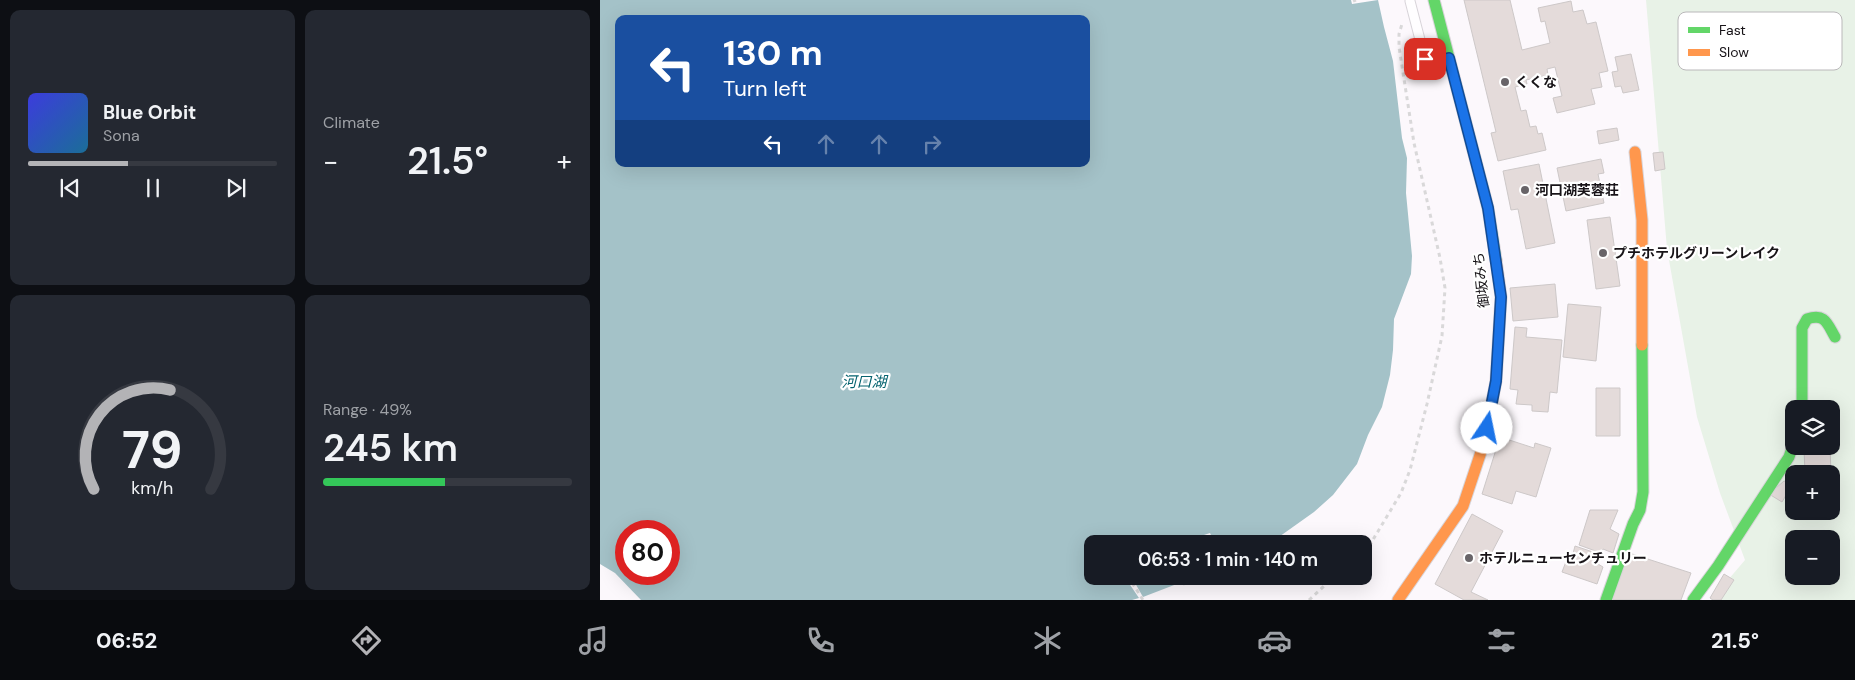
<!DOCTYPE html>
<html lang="en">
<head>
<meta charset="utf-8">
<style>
	:root { --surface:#171b24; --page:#242831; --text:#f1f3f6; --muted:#9ea1a6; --line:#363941; --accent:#b3b3b6 }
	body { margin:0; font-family:"DM Sans","Noto Sans JP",sans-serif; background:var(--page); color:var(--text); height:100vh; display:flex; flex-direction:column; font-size:19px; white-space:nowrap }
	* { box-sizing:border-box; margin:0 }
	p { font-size:16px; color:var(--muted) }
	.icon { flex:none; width:28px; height:28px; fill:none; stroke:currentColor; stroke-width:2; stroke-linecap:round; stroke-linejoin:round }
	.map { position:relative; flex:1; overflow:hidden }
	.side { display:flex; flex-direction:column; gap:10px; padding:10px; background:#0d0f14; width:600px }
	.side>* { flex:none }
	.top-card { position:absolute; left:15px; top:15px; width:475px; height:152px; border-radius:10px; box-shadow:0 5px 20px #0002; background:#1a4fa0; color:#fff; overflow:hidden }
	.tools { position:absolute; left:1185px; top:400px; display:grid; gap:10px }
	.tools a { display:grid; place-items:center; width:55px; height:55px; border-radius:10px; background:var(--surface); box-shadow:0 5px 20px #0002; font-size:25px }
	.speed { position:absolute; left:15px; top:520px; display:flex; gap:10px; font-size:25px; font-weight:700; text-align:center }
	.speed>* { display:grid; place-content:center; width:65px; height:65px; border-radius:50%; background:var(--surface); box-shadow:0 5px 20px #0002; line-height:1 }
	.speed .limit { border:8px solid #d22; background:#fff; color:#111 }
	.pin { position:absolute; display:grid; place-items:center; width:42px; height:42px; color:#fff; margin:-21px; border-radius:10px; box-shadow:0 2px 8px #0006 }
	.me { position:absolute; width:55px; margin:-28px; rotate:11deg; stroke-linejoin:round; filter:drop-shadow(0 0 4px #0008) }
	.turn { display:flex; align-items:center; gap:18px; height:105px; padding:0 25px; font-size:22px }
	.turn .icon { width:65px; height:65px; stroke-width:2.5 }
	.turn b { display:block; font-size:35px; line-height:42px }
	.lanes { display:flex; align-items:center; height:48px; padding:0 25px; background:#0003; justify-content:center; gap:25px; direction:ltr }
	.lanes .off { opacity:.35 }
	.big { font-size:38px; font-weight:600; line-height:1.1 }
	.side .card { flex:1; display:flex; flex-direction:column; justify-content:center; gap:8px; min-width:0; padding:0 18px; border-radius:10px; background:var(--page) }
	.side .dial { align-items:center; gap:0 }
	.dial svg { height:130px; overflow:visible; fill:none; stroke:var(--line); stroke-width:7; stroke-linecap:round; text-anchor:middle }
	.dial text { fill:var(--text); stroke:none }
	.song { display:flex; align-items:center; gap:15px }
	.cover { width:60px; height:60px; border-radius:8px; background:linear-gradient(135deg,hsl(240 70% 55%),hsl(200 70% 35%)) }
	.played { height:5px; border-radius:2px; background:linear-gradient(90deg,var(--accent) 40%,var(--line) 40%) }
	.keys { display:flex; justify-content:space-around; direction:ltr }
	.heat { display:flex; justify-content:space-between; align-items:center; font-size:28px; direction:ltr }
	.charge { height:8px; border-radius:4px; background:linear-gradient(90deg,#34c759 49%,var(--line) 0) }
	.side .tiles { flex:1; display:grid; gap:10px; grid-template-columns:repeat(2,1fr) }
	.trip { position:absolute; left:484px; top:535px; width:288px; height:50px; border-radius:10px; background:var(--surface); box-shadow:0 5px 20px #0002; font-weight:600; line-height:50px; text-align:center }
	.tab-bar { display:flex; height:80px; justify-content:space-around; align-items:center; background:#090b0e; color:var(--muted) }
	.tab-bar .icon { width:35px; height:35px }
	.tab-bar .active { color:var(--accent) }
	.tab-bar b { font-size:22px; color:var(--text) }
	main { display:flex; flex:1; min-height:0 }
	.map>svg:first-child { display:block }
</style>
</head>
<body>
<main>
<section class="side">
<div class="tiles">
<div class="card">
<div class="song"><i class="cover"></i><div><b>Blue Orbit</b><p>Sona</p></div></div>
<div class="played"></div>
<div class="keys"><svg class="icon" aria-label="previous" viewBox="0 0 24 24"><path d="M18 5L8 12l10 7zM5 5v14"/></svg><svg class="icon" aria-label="pause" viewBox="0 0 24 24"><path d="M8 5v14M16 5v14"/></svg><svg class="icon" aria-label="next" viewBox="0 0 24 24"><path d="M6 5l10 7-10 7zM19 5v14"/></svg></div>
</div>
<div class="card"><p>Climate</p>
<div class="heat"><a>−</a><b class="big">21.5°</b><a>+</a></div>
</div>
<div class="card dial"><svg viewBox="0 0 100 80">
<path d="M14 69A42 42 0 1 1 86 69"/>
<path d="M14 69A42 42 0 0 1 61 8" stroke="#b3b3b6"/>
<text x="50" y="56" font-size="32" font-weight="700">79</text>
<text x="50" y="72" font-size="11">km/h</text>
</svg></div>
<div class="card"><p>Range · 49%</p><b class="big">245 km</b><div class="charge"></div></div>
</div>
</section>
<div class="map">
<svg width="1255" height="600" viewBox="0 0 1255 600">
	<rect width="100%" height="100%" fill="#fcf8fc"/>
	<path fill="#e8f2e7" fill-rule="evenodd" d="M1046,0H1255V600H1111L1145,560L1120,493L1097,417L1067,249ZM1194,409H1231V446H1194ZM1194,474H1231V511H1194ZM1194,539H1231V576H1194Z"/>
	<path fill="#a4c2c8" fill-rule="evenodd" d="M0,0H751L752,4L778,0L784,27L793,61L802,138L807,158L806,193L812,256L811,274L794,319L793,350L790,375L782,407L768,435L757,464L733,495L714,512L669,544H615L610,533L604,535L608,544H492V576H524L539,598L532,600H41L15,573L0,564ZM19,19H486V164H19ZM26,531H69V574H26Z
		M531,576H579L582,582L543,597Z"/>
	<path fill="#e4dbda" stroke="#cdc8c8" d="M864,0H910L922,50L950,43L945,21L941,22L938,8L971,1L973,12L983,10L987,24L996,22L1008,71L999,73L1002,87L991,89L995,104L957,113L953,98L962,96L955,67L947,69L948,75L926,80L927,84L915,87L921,111L926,110L930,127L936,126L938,134L942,133L946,150L898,161L891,133L896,132Z
		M1031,54L1039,90L1023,93L1021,86L1015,87L1012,72L1018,71L1015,57Z
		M1017,128L1019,140L999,144L997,131Z
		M1063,152L1065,169L1055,171L1053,153Z
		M1001,159L1004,173L998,174L1004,203L966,211L957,168Z
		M939,164L955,243L926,249L918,209L911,210L903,171Z
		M1010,217L1020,286L996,289L987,220Z
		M955,284L958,317L913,321L910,288Z
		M968,304L1001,307L996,361L963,357Z
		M915,327L927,328L926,337L962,340L957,393L950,392L948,412L932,411V405L916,404L918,390L910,389Z
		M996,388H1020V436H996Z
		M900,437L934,448L935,443L951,448L936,497L916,491L912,504L882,494Z
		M1230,447L1231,474H1205L1204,448Z
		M1184,481L1192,485L1182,502L1169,494Z
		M990,510H1018L1010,529L1019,534L1013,553L1003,549L1001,553L979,545Z
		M872,514L903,531L871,592L888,600H864L835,584Z
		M975,546L1002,555L998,564L1003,567L997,584L962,572L967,559L971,561Z
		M1026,552L1091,573L1081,600H1010Z
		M1124,574L1134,580L1121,600H1113L1110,598Z"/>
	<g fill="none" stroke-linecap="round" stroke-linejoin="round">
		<defs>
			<path id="lane" d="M810,1L825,59L830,64L847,59"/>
			<path id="fast" d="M834,0L888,208L896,260
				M1202,409V328L1207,319C1225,313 1227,323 1235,337
				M1006,600L1033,524L1040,510L1043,492L1042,345
				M1093,600L1118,566L1189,457L1194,442"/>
			<path id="slow" d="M1035,152L1042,220V345
				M798,600L863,506L884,443L896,381L901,297L896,260"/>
		</defs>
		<use href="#lane" stroke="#d8d4d9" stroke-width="11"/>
		<use href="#fast" stroke="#d8d4d9" stroke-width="13"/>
		<use href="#slow" stroke="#d8d4d9" stroke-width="13"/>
		<path stroke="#d9d8d9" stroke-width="3" stroke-dasharray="4 4" stroke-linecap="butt" d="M753,1L756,0
			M608,536L612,544
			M762,550L771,543L801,493L810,470L827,404L842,336L845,288L840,258L814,143L799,47V34L802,24
			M528,576L543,600
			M581,576L585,585
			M709,600L735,576"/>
		<use href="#lane" stroke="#fffeff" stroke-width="9"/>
		<use href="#fast" stroke="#63d668" stroke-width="11"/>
		<use href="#slow" stroke="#ff974d" stroke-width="11"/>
	</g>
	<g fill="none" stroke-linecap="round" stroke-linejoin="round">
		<defs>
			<path id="route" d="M825,59L830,64L849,58L888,208L901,297L896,381L887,428"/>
		</defs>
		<use href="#route" stroke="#114b97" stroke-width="12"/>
		<use href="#route" stroke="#1a73e8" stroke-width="9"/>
	</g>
	<g fill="#686468" stroke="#fff" stroke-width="2">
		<circle cx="905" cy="82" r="5"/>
		<circle cx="925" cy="190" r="5"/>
		<circle cx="1003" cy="253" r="5"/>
		<circle cx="869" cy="558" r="5"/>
	</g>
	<g text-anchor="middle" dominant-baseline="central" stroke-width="4.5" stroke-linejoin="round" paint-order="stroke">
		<g font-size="14" font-weight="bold" fill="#181418" stroke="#fff" text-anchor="start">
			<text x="915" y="82">くくな</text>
			<text x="935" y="190">河口湖芙蓉荘</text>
			<text x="1013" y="253">プチホテルグリーンレイク</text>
			<text x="879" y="558">ホテルニューセンチュリー</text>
		</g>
		<g font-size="14" fill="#181418" stroke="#fff">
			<text transform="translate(881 280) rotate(-96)">御坂みち</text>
		</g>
		<g font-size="15" font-style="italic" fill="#05636f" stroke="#fff">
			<text x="264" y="382">河口湖</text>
		</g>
	</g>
	<rect x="1078" y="12" width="164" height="58" rx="8" fill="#fff" stroke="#bab8ba" stroke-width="1"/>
	<rect x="1088" y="27" width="22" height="6" fill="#63d668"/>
	<rect x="1088" y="49" width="22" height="7" fill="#ff974d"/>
	<g font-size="14" fill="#181418">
		<text x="1119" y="35">Fast</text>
		<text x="1119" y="57">Slow</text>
	</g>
</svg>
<div class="tools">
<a><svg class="icon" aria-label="layers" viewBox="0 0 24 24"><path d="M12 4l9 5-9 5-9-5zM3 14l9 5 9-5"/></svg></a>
<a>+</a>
<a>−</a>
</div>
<div class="speed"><div class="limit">80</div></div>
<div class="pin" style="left:825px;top:59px;background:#d93025"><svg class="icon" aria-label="arrive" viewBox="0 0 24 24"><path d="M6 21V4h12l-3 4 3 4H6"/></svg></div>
<svg class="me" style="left:887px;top:428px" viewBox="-20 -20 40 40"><circle r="19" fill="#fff"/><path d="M0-13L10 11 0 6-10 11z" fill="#1a73e8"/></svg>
<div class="trip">06:53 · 1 min · 140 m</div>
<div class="top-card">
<div class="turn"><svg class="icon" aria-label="left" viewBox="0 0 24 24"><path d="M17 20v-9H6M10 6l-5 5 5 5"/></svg><div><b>130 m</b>Turn left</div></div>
<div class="lanes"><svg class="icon" aria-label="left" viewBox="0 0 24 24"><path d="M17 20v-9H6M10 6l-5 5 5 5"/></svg><svg class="icon off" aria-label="ahead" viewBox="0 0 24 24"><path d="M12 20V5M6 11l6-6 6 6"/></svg><svg class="icon off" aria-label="ahead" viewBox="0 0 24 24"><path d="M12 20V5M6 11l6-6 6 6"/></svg><svg class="icon off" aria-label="right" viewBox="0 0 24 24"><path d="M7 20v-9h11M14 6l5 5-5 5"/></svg></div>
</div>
</div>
</main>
<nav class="tab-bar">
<b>06:52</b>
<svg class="icon active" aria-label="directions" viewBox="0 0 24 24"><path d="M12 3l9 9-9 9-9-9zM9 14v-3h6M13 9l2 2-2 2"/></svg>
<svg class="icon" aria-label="music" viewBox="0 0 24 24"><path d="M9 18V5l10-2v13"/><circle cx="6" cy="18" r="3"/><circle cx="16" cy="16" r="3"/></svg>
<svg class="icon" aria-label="phone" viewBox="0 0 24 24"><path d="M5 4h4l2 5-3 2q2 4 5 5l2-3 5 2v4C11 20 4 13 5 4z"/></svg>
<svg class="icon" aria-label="climate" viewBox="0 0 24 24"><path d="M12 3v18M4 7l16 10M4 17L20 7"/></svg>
<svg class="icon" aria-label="car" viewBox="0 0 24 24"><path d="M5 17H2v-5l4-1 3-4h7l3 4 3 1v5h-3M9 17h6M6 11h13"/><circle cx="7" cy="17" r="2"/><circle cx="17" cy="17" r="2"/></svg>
<svg class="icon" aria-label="filters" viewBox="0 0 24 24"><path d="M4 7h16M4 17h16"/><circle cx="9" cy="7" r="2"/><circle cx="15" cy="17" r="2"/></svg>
<b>21.5°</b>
</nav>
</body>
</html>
